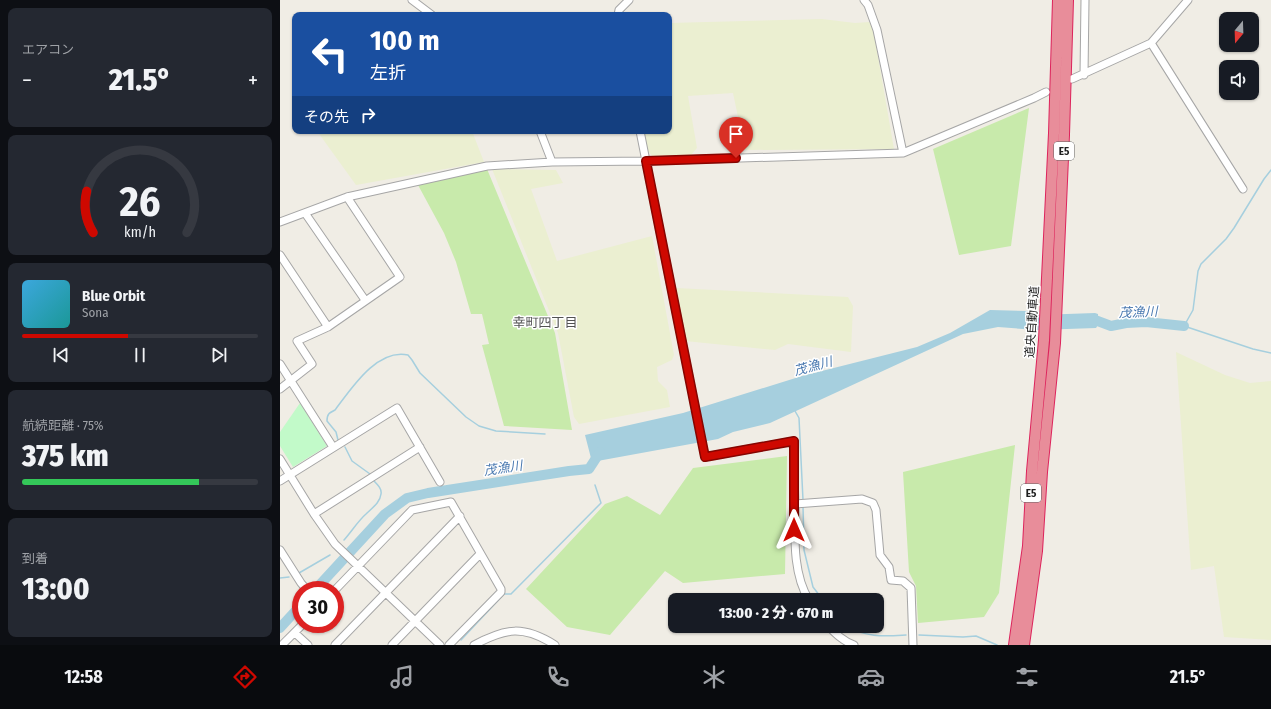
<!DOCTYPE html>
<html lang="ja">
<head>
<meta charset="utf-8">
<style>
	:root { --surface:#171b24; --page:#242831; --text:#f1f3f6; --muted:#9ea1a6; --line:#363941; --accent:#ce0800 }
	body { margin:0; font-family:"Fira Sans Condensed","Noto Sans JP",sans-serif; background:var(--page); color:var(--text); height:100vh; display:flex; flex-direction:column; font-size:15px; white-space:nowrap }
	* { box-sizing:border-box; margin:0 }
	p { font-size:13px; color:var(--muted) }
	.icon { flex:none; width:22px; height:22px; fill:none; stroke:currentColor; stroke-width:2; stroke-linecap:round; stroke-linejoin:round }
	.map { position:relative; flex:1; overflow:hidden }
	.panel { display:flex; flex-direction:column; gap:8px; padding:8px; background:#0d0f14; width:280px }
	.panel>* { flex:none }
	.top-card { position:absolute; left:12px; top:12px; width:380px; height:122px; border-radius:8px; box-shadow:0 1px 3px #0004; background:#1a4fa0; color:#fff; overflow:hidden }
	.needle { width:26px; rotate:199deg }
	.tools { position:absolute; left:939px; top:12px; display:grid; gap:8px }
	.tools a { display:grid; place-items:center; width:40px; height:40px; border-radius:8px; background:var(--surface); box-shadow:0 1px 3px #0004; font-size:20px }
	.speed { position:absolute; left:12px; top:581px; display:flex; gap:8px; font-size:20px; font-weight:700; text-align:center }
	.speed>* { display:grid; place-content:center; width:52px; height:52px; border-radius:50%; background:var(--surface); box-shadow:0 1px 3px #0004; line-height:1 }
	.speed .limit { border:6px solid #d22; background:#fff; color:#111 }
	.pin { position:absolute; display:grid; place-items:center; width:34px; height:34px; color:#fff; margin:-41px -17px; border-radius:50% 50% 50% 0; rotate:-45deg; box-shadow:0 0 4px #0007 }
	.pin .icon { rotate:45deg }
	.me { position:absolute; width:44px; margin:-22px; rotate:0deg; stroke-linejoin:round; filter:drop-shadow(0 0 3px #0008) }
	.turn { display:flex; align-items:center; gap:14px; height:84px; padding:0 12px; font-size:18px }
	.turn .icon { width:52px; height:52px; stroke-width:2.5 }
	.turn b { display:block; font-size:28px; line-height:34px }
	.then { display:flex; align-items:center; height:38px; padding:0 12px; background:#0003; gap:8px; font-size:15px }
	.big { font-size:30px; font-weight:800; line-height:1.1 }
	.panel .widget { flex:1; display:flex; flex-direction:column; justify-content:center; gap:6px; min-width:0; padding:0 14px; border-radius:8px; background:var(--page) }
	.panel .dial { align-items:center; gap:0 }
	.dial svg { height:104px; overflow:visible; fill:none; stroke:var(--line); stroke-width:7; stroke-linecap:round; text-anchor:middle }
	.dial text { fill:var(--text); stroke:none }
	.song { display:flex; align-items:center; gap:12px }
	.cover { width:48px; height:48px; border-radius:6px; background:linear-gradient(135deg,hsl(200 70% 55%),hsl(180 70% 35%)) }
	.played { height:4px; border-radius:2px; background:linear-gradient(90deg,var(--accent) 45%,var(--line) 45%) }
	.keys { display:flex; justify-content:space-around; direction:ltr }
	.heat { display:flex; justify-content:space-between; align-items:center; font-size:22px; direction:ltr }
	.charge { height:6px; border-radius:3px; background:linear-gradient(90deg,#34c759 75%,var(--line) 0) }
	.trip { position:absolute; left:388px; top:593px; width:216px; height:40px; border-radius:8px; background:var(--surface); box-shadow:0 1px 3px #0004; font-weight:800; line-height:40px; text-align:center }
	.tab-bar { display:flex; height:64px; justify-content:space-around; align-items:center; background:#090b0e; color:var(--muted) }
	.tab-bar .icon { width:28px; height:28px }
	.tab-bar .selected { color:var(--accent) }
	.tab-bar b { font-size:18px; color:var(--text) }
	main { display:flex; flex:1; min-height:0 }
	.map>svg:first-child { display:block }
</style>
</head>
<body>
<main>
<section class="panel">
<div class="widget"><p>エアコン</p>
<div class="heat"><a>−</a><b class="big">21.5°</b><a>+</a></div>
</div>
<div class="widget dial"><svg viewBox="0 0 100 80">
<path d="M14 69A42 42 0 1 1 86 69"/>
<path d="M14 69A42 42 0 0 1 9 37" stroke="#ce0800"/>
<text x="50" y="56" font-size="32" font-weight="700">26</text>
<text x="50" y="72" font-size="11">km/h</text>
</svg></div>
<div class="widget">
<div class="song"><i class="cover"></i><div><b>Blue Orbit</b><p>Sona</p></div></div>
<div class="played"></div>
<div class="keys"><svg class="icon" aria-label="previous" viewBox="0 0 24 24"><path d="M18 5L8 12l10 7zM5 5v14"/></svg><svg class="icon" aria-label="pause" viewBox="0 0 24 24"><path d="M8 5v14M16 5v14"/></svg><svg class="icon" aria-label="next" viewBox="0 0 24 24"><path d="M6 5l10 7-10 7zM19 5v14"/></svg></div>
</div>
<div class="widget"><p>航続距離 · 75%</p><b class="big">375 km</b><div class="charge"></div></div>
<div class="widget"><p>到着</p><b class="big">13:00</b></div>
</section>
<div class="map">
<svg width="991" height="645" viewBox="0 0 991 645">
	<rect width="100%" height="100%" fill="#f0ede5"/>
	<path fill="#ebefd1" d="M542,19L575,23L589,22L593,28L614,149L465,150L453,93L408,96L417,148L410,156H372L365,147L362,131H389V23Z
		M37,131H192L204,162L76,185Z
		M212,169L276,170L283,183L251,189L277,261L372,236L394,355L392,360L377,367L378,381L387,390L390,407L299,424L294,417L278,333Z
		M396,288L568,297L573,306L571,352L508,344L495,350L405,341Z
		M896,352L945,375L970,383L991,381V640L944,637L934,566L911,570Z"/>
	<path fill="#c8eaab" d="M749,108L731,246L679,255L653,149Z
		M207,169L275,333L292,430L224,426L202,345L209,344L202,314H191L176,262L164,233L138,185Z
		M735,445L719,593L704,617L638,623L636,586L629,572L623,472Z
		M507,456L505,574L403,583L385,571L330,635L287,627L246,589L325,504L347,496L380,515L413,468Z"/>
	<path fill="#c2fac9" d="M20,403L47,446L13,467L0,446V432Z"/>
	<path fill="#a6cfde" d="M710,310L749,311L758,315L815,313L818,314V325L816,328L757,330L718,327L683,334L490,423L453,432L438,439L312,462L305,435L403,413L522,376L637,347L670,333Z"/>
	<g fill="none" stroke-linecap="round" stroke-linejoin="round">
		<path stroke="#a6cfde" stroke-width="1.5" d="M991,170L984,179L954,228L946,239L921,264L918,271L913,310L904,326L973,349L991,353
			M515,411L519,418L523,500
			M58,440L56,432L47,421C47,414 49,413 55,410C71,389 97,348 128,355L132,360L140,373L186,417L199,426L216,431L265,434
			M65,447L72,461L90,474
			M523,506L524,550L533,587L543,600
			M64,540C72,531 78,521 86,514C92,508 100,503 101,494C102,489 98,485 94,481
			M19,573L50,555
			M0,578L9,577
			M568,626C585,638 606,636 626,635
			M639,635L683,637L696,636L717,645
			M181,640L224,594H231L321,503L315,485"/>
		<path stroke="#a6cfde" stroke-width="10" d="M805,319L815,320L831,326L846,323L866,322L904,326
			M35,590L105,514L127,498L148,493L289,471L309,469L320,452
			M0,628L21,605"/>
		<defs>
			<path id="minor" d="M132,0L152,15
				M584,0L588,5L597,30L623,153
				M338,15L339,10L349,0
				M871,43L963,189
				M804,75L805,0
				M792,79L871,43L908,0
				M260,131L272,162
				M360,131L425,457L514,441C514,462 514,482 515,503C515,534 512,573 529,600
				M25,213L85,300
				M0,222L67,197L207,166L272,162L366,161L623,153L754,98L766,92
				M0,255L48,327
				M0,364L53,447
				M0,389L32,364L17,341L48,327L120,277L67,197
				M0,459L34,514L55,544L160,645
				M0,481L117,408L160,482
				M515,504L582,499L593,503L596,510L600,555L609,567L611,580L623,581L631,588L633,645
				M34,514L140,447
				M0,550L21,583L27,590
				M55,590L132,510L171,502L221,589V592L169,645
				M548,626C556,634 563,641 574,645
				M15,633L28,645
				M2,645L23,624
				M55,645L180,516
				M112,645L200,554
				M194,645C226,628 243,625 275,645"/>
			<path id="highway" d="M734,645L748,546L752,471L764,340L774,133L778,0
				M744,645L757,551L762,472L775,343L784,135L788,0"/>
		</defs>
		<use href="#minor" stroke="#a6a6a6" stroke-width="9"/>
		<use href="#highway" stroke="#dd245c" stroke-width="12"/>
		<use href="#minor" stroke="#fff" stroke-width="7"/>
		<use href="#highway" stroke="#e88d9a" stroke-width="10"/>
	</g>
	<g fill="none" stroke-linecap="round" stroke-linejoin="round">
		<defs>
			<path id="route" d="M456,158L366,161L425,457L514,441V530"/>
		</defs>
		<use href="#route" stroke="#860500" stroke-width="10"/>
		<use href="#route" stroke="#ce0800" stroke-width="7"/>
	</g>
	<g text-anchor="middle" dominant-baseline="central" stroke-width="3" stroke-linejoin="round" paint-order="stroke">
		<g fill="#fff" stroke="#626262" stroke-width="1">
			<rect x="774" y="142" width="20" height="18" rx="3"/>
			<rect x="741" y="484" width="20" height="18" rx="3"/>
		</g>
		<g font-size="11" font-weight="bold" fill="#1f1f1f">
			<text x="784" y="151">E5</text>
			<text x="751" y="493">E5</text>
		</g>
		<g font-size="12" fill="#1f1f1f" stroke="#fff">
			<text transform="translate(752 322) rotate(-86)">道央自動車道</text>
		</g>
		<g font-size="13" font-style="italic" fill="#4a79b0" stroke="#fff">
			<text transform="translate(858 312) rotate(-2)">茂漁川</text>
			<text transform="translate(533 366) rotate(-15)">茂漁川</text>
			<text transform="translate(223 468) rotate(-8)">茂漁川</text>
		</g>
		<g font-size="13" fill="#525252" stroke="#fff">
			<text x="265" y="322">幸町四丁目</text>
		</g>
	</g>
</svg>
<div class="tools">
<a><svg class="needle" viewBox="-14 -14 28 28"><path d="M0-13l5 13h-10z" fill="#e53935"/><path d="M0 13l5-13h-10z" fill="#9ea1a6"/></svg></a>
<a><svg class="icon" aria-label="sound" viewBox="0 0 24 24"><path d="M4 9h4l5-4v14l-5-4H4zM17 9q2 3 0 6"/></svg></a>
</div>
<div class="speed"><div class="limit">30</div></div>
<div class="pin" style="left:456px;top:158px;background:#d93025"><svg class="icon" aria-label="arrive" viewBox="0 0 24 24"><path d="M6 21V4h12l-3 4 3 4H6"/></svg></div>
<svg class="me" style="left:514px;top:530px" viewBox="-20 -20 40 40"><path d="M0-17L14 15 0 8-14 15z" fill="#ce0800" stroke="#fff" stroke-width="4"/></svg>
<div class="trip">13:00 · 2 分 · 670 m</div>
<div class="top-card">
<div class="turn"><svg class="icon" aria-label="left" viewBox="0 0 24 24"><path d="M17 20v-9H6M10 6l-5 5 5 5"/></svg><div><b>100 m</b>左折</div></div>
<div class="then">その先<svg class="icon" aria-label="right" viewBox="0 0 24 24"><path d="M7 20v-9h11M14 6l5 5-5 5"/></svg></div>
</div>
</div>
</main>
<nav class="tab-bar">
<b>12:58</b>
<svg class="icon selected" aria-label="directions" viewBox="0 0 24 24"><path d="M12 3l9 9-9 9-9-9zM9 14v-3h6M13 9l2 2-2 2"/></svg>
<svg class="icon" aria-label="music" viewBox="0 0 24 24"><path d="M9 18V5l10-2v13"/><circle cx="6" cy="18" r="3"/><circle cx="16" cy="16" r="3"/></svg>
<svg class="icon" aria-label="phone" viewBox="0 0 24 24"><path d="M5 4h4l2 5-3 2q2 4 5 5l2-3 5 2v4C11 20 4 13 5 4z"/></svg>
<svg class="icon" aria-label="climate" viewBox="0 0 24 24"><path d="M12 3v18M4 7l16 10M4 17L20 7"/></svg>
<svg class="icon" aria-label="car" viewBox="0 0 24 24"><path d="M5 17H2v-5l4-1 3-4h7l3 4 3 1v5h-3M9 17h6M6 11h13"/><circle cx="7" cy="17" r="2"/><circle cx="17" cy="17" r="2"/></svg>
<svg class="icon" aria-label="filters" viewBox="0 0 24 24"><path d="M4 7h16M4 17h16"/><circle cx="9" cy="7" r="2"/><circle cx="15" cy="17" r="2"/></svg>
<b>21.5°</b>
</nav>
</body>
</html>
